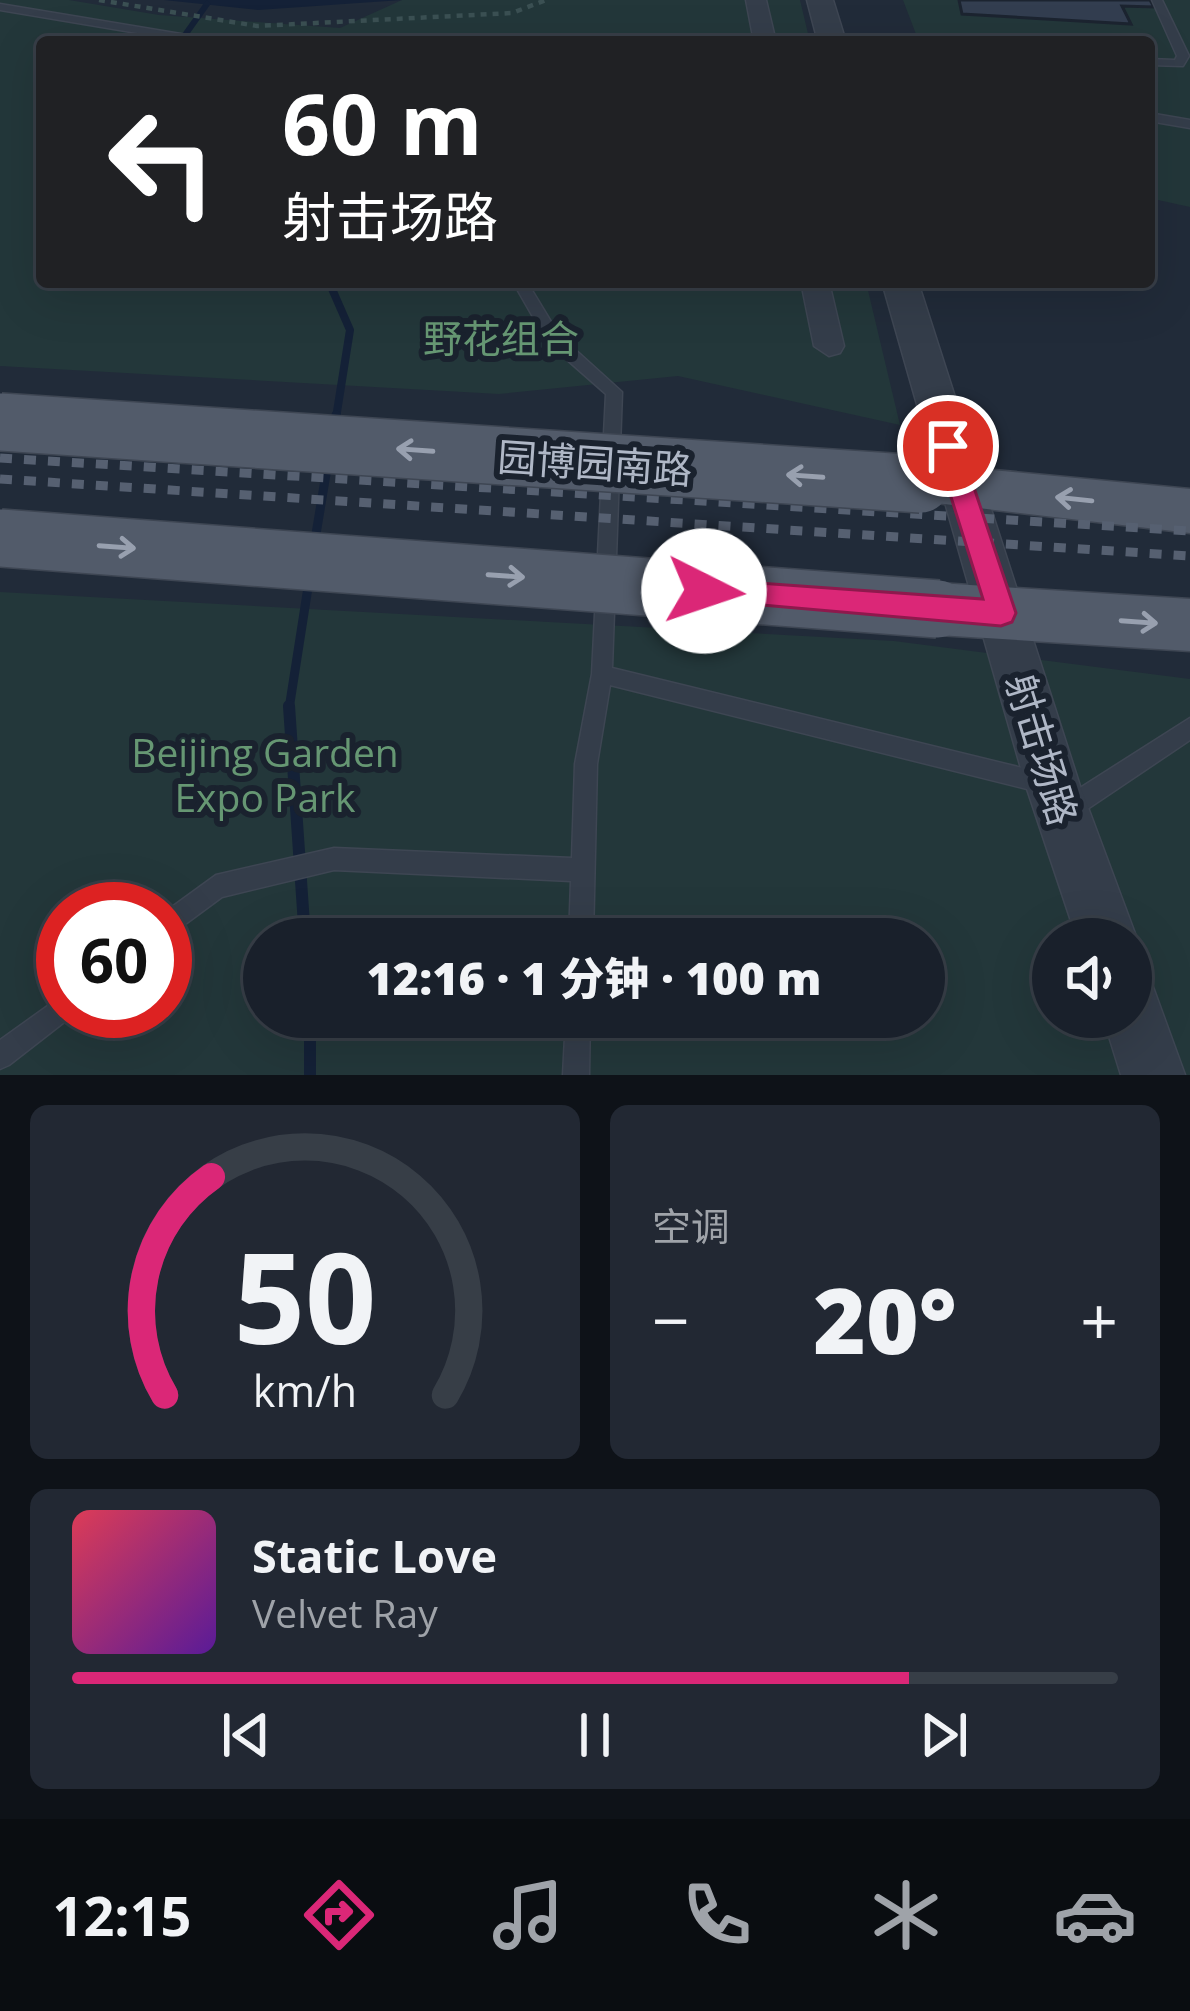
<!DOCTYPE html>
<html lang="zh">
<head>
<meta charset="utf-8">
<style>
	:root { --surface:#19202b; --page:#222833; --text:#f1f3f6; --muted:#9fa3a9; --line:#373e47; --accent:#db2777 }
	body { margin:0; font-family:"Open Sans","Noto Sans SC",sans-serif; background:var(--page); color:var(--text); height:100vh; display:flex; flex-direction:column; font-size:45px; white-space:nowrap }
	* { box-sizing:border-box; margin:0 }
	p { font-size:39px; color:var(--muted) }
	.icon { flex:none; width:66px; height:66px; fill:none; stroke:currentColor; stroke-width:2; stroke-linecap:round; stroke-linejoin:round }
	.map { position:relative; height:1075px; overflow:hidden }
	.panel { display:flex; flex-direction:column; gap:30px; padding:30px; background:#0e1218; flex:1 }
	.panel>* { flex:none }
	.hud { position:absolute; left:36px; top:36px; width:1119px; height:252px; border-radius:12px; box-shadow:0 12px 48px #0002,0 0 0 3px var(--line); background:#202124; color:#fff; overflow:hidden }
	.tools { position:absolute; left:1032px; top:918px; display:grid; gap:24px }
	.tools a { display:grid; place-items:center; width:120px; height:120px; border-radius:50%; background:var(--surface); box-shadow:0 12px 48px #0002,0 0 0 3px var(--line); font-size:60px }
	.speed { position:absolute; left:36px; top:882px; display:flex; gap:24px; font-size:60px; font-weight:700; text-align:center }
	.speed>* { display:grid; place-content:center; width:156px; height:156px; border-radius:50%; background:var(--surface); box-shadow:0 12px 48px #0002,0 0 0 3px var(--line); line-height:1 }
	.speed .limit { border:18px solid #d22; background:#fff; color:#111 }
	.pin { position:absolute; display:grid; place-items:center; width:102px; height:102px; color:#fff; margin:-51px; border:6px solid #fff; border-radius:50%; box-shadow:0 3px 12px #0007 }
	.me { position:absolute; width:132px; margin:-66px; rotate:94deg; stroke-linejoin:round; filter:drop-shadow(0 0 9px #0008) }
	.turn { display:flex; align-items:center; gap:42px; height:252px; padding:0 48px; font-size:54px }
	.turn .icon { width:156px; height:156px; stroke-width:2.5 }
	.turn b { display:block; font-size:84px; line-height:102px }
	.big { font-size:90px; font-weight:800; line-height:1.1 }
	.panel .widget { flex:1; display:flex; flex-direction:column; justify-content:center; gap:18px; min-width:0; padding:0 42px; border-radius:18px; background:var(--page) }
	.panel .dial { align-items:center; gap:0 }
	.dial svg { height:312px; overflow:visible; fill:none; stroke:var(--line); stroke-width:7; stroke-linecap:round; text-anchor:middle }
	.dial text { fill:var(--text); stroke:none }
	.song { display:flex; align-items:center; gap:36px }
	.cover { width:144px; height:144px; border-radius:18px; background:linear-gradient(135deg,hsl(350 70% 55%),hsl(270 70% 35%)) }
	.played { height:12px; border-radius:6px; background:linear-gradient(90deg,var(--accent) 80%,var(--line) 80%) }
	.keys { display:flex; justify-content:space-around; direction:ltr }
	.heat { display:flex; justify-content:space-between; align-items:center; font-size:66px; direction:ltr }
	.panel .tiles { flex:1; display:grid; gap:30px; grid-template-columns:1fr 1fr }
	.widget:last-child { grid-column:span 2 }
	.trip { position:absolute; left:243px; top:918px; width:702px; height:120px; border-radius:60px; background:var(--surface); box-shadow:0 12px 48px #0002,0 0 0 3px var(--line); font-weight:800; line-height:120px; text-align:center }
	.dock { display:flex; height:192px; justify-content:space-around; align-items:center; background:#0a0d11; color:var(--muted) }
	.dock .icon { width:84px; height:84px }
	.dock .active { color:var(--accent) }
	.dock b { font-size:54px; color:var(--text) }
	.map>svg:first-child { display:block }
</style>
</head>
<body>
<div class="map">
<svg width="1190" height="1075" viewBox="0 0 1190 1075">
	<rect width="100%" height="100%" fill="#212b39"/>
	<path fill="#23373a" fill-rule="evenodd" d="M0,0H69L159,15L340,28L402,0H800L810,42H42V282H866L900,425L678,376L499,394L0,366Z
		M903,0H1190V207L1149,198V42H919Z
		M0,592L894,641L1190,679V1075H0ZM63,909H165V1011H63ZM264,939H924V1017H264ZM1053,939H1131V1017H1053Z"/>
	<path fill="#142137" d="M164,0H402L258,10Z"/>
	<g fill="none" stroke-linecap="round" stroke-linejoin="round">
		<path stroke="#142137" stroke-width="6" d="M180,42L207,4"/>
		<path stroke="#142137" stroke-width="8" d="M329,282L350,330L336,418"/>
		<path stroke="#142137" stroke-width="9" d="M334,428L336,415
			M315,540L328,462
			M289,709L309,581"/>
		<path stroke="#142137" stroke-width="12" d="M289,706L305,939
			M310,1017V1075"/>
	</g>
	<path fill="#333e50" stroke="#1c2430" stroke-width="3" d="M959,0H1150L1154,7L1122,6L1131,24L962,14Z"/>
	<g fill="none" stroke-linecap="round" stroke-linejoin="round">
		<defs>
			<path id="service" d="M1152,0H1162L1189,56L1183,66L1149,65V59L1175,60L1177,56Z
				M0,4L211,39L216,42H191L0,10Z
				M1149,113L1190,120V128L1149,121Z
				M513,282H527L559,335L622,392L612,668L1043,773L1051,776L1054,783L1051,790L1043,793L610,685L597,764L593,939H569L571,881L334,870L222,897L165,939V912L216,875L334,848L572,858L575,764L592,674L606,394L548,343Z
				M1190,718V740L1074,818L1066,821L1058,818L1055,810L1058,802Z
				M63,995V1011H74L72,1016L9,1065L0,1069V1040Z
				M566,1017H590L589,1075H563Z"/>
			<path id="minor" d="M746,0H766L776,42H754Z
				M801,282H829L844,346L840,353L829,356L814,346Z"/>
			<path id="tertiary" d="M807,0H833L846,42H818Z
				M882,282H918L1080,786L1137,939L1131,953V939H1077L1026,786Z
				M1131,978L1153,987L1185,1075H1121L1103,1017H1131Z"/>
			<path id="primary" d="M921,463L1190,489V533L902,499L894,484L902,469Z
				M938,583L1190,599V651L938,635L917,627L908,609L917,591Z"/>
		</defs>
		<use href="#service" stroke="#3e4653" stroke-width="3"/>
		<use href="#minor" stroke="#3e4653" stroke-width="3"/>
		<use href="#tertiary" stroke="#3e4653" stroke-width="3"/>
		<use href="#primary" stroke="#3e4653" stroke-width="3"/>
		<path stroke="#3b5053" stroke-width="4.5" stroke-dasharray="6 6" stroke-linecap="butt" d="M99,0L257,26L512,13L546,0"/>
		<use href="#service" fill="#343d4a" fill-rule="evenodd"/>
		<use href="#minor" fill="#343d4a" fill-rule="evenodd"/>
		<use href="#tertiary" fill="#343d4a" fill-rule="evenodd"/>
		<use href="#primary" fill="#525b6a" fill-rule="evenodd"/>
		<path stroke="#566071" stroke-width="9" stroke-dasharray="12 12" stroke-linecap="butt" d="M0,458L1190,531
			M0,479L1190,556"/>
		<defs>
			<path id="primary-bridge" d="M0,422L921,484
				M0,538L938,609"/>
		</defs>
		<use href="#primary-bridge" stroke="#3e4653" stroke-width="60" stroke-linecap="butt"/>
		<use href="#primary-bridge" stroke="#525b6a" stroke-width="57"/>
	</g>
	<defs><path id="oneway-shaft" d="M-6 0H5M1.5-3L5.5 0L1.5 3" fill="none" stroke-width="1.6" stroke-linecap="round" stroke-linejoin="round" transform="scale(3)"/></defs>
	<g stroke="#98a0af">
		<use href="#oneway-shaft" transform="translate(415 450) rotate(-176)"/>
		<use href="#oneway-shaft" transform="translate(805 476) rotate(-176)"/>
		<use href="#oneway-shaft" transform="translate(1074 499) rotate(-174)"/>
		<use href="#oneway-shaft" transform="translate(117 547) rotate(4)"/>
		<use href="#oneway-shaft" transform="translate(506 576) rotate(4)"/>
		<use href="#oneway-shaft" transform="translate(1139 622) rotate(4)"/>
	</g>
	<path fill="#db2777" stroke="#8e194d" stroke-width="3" d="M948,436L960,446L1016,613L1012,622L1001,626L694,599V583L704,579L983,599L935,446Z"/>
	<g text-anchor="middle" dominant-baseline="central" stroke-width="12" stroke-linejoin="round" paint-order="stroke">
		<g font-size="39" fill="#669773" stroke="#1a222e">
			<text x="501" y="337">野花组合</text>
			<text x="265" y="751">Beijing Garden<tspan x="265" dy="45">Expo Park</tspan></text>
		</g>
		<g font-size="39" fill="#afb7c6" stroke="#1a222e">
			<text transform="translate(595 462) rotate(4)">园博园南路</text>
			<text transform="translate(1043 749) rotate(73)">射击场路</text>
		</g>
	</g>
</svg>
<div class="tools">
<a><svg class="icon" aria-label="sound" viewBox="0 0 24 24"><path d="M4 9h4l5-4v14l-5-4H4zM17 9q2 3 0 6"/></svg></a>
</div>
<div class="speed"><div class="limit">60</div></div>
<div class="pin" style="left:948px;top:446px;background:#d93025"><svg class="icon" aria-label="arrive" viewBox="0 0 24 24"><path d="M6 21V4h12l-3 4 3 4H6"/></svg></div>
<svg class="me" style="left:704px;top:591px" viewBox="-20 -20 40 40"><circle r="19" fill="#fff"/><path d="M0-13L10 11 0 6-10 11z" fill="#db2777"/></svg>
<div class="trip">12:16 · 1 分钟 · 100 m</div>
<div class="hud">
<div class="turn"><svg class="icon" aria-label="left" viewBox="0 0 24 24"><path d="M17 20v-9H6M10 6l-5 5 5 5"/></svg><div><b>60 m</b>射击场路</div></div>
</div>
</div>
<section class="panel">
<div class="tiles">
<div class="widget dial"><svg viewBox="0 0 100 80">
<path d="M14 69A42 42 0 1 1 86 69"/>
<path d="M14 69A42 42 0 0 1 26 13" stroke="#db2777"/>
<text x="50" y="56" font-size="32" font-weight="700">50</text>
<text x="50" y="72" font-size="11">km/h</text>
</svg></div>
<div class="widget"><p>空调</p>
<div class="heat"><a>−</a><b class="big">20°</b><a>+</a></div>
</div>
<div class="widget">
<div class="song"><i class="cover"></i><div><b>Static Love</b><p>Velvet Ray</p></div></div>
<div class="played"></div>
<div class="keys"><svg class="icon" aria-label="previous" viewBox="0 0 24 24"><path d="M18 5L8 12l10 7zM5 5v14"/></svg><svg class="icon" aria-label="pause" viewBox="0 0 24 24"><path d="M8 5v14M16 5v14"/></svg><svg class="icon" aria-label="next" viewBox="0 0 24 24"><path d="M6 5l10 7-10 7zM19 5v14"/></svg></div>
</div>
</div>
</section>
<nav class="dock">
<b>12:15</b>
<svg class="icon active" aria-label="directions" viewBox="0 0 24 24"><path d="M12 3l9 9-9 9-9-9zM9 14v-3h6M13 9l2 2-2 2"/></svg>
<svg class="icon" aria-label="music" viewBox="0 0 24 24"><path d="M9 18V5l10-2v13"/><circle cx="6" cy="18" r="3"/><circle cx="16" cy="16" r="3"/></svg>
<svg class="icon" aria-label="phone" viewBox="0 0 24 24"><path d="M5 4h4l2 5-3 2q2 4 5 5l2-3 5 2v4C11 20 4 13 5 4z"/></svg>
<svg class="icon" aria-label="climate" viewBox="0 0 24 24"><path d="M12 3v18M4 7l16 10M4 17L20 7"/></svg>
<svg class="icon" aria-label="car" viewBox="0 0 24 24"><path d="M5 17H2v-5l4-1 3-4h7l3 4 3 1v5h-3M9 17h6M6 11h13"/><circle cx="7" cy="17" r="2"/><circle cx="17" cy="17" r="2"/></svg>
</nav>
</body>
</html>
